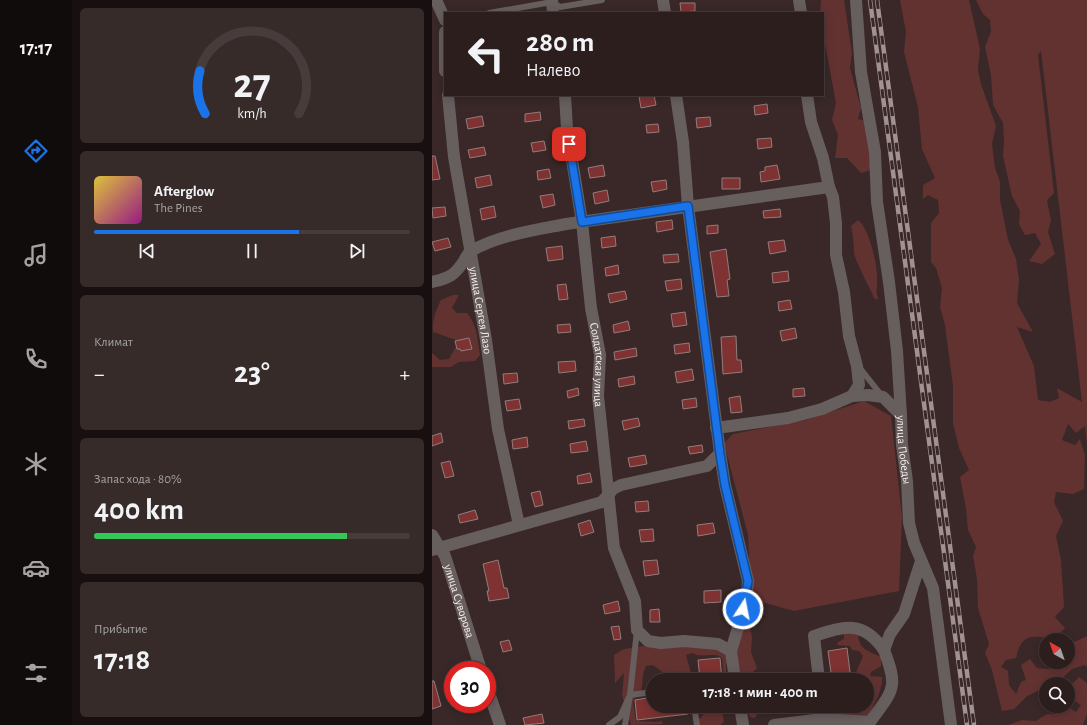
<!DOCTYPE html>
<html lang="ru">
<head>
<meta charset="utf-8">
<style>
	:root { --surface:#2b1e1d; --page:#372b2a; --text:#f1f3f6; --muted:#a6a2a4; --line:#473c3b; --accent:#1a73e8 }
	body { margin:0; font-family:"Alegreya Sans",sans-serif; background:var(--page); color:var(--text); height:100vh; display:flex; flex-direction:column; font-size:15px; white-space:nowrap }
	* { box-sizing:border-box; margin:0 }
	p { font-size:13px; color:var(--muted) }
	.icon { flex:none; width:22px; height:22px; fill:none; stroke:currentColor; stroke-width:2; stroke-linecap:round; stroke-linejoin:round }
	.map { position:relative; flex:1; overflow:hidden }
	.drawer { display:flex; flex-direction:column; gap:8px; padding:8px; background:#181010; width:360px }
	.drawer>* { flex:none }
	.hud { position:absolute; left:12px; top:12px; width:380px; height:84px; border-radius:0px; box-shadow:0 2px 10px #0003,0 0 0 1px var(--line); background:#2b1e1d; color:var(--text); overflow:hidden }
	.needle { width:26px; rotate:320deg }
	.controls { position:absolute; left:607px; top:633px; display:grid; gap:8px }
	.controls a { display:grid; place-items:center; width:36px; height:36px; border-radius:50%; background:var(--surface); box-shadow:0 2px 10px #0003,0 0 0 1px var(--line); font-size:20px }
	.speed { position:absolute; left:12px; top:661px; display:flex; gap:8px; font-size:20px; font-weight:700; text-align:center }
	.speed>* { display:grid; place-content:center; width:52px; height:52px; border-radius:50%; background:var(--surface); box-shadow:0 2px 10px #0003,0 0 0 1px var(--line); line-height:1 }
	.speed .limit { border:6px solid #d22; background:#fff; color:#111 }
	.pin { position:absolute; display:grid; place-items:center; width:34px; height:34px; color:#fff; margin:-17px; border-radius:8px; box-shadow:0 2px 6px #0006 }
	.me { position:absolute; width:44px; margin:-22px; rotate:11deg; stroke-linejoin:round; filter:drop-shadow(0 0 3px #0008) }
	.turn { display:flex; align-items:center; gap:14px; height:84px; padding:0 16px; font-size:18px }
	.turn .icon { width:52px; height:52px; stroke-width:2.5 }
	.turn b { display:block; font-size:28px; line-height:34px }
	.big { font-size:30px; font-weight:600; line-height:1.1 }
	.drawer .tile { flex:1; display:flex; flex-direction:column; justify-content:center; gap:6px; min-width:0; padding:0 14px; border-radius:6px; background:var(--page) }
	.drawer .dial { align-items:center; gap:0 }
	.dial svg { height:104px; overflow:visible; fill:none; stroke:var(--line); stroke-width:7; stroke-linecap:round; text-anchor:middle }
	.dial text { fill:var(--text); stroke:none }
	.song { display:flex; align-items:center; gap:12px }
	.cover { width:48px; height:48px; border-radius:6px; background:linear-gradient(135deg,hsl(50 70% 55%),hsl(310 70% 35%)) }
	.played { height:4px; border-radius:2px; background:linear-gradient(90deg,var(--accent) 65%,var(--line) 65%) }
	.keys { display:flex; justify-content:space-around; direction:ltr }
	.heat { display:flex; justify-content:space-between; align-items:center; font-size:22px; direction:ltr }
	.charge { height:6px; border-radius:3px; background:linear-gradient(90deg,#34c759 80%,var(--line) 0) }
	.trip { position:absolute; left:214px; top:673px; width:228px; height:40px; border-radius:20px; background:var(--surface); box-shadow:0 2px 10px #0003,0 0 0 1px var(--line); font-weight:600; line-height:40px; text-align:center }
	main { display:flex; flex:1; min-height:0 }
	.tabs { display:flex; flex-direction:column; width:72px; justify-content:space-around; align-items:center; background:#110c0c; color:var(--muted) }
	.tabs .icon { width:28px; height:28px }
	.tabs .on { color:var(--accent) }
	.tabs b { font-size:18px; color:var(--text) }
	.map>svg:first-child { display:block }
</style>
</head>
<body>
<main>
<nav class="tabs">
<b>17:17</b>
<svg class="icon on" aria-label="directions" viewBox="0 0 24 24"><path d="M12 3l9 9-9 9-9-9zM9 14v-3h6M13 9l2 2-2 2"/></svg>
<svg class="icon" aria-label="music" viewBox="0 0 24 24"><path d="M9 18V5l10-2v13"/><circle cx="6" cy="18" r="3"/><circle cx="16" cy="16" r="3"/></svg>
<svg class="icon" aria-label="phone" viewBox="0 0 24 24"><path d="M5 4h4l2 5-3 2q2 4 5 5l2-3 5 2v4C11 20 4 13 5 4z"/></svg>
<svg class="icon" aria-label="climate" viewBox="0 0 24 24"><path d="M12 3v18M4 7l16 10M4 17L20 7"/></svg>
<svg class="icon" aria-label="car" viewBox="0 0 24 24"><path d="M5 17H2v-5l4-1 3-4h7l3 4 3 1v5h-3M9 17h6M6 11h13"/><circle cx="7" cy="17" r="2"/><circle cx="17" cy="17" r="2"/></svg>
<svg class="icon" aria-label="filters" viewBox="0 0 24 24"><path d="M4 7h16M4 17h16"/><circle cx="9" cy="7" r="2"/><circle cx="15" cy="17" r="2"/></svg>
</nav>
<section class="drawer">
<div class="tile dial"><svg viewBox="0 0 100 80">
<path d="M14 69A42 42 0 1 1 86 69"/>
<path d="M14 69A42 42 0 0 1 10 36" stroke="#1a73e8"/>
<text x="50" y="56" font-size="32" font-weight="700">27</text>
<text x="50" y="72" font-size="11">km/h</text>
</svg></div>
<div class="tile">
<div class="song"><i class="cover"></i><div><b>Afterglow</b><p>The Pines</p></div></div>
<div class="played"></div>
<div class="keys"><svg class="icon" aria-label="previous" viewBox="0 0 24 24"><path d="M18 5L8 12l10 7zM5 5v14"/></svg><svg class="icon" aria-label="pause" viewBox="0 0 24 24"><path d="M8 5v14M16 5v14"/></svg><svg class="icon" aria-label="next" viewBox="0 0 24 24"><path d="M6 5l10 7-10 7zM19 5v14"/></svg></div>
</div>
<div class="tile"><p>Климат</p>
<div class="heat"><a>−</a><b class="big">23°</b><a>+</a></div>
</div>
<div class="tile"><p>Запас хода · 80%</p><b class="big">400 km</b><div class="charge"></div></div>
<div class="tile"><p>Прибытие</p><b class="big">17:18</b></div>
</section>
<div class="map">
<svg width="655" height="725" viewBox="0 0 655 725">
	<rect width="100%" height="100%" fill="#392827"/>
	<path fill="#623231" d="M389,0H412L420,53L418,68L429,108L426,119L434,121L439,170L429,173L415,158H403L406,135L400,120L404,103L391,33V13H388Z
		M468,0H537L548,49L546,70L549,84L564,126L560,144L563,168L568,182V200L576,240L584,259L587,280L585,303L601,332L585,327L602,366L606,400L618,402L627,398L625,388L650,402L609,51L606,55L622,193L615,200L619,221L616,232L623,254L610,264L597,261L609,244L603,233L593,235L587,224L588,211L580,196L571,156L572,142L571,123L561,105L559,75L553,47L559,31L558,20L551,14L544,0H655V445L653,426L644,433L636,424L630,440L643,445L648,439L653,455L652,489L641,494L624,492L622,502L631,521L624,536L629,560L632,607L623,617L633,628L623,638C601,637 590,631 584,658L574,660L569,667L576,671L577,685L584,694L589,682L594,680L589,665L598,659L605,668L617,669L626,666L627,662H636V645L655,636V667L653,665L640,669L625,683L614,684V687L595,696L582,709L570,711L560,670L553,653L557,644L546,608L545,579L541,556L544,547L536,530L534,508L528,477L537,470L527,448L521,423V386L513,325L508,307L510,288L504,268L499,262V223L507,213L506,200L496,195L491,199V185L503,178L490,149L486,107L472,52L474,32Z
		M426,220C437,228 445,263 445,277C446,285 443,290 446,299H443C440,293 422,258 422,253C422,244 421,235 419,226Z
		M21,295H27L20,308L25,313H35C46,327 45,338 48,355L43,361L27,362L19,367H0V353L8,360L17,359L27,341L1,332C0,320 4,310 9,300Z
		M432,401L459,416L470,517L467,591L362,611L319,599L316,535L292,443L301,434L373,420Z
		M314,617L318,627L320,637L319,652L325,668L318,675L319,680H299L296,664H294V675L296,680H292L290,658C283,651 272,659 260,653L254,655L261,680H235L234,675L221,665L214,666C208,679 213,684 207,696L203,698L201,702L204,721L224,722L230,721L231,724L199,725L190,695L192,673L183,683L182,655L192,649L210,646L221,647L237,644L303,651Z
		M420,631L426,635C427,650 437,651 449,657V666L439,672L438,676L450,677C451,694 438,709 433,725H395V706L404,708L435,706V694L438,689L435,687V680H426C421,671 429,664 431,656L427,651L420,650L418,646L405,645L406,642L412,639V633Z
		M647,677L655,683V714L651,725H576L590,720L604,721L615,714H629L634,706L644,712L649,705L638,698L636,688Z
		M314,706H329L323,718L318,717Z
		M285,712H290L292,722L288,725H263V723L272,714Z"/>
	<path fill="#7e3232" stroke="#927d7c" d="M248,3H263V11L249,12Z
		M213,95H222L224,105L209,108L207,96Z
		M335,104L336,113L323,115L322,106Z
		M108,112L109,120L93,122V114Z
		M50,116L52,126L36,129L34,119Z
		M278,117L279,126L265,128L264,118Z
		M226,124L227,132L215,133L214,125Z
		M339,138L340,147L326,149L325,139Z
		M112,141L114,150L101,152L99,143Z
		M52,147L54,155L38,158L36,150Z
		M0,156H3L8,179L0,180Z
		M171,165L173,176L158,178L156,168Z
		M345,165L348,179L329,182L328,172L333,171V167Z
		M117,169L119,178L106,180L105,171Z
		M58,175L60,185L45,188L43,178Z
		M290,178H308V189H290Z
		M234,180L235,189L221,192L219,182Z
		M175,190L177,201L163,204L161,193Z
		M121,194L123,205L111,208L108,196Z
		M62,206L64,217L50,220L48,209Z
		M13,207L14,216L1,218L0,208Z
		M348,209L349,217L332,218L331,211Z
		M240,220L241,229L225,232L224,222Z
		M286,225V233L275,234V226Z
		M183,236L184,246L170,248L169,238Z
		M16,238L19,247L3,251L0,242Z
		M352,240L354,251L338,254L336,242Z
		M130,246L131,259L116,261L114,248Z
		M294,249L298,279L295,280L297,296L285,297L278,252Z
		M246,254L247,262L232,263L231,255Z
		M186,265L187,274L174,276L173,268Z
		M356,271L357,281L341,283L340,273Z
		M249,279L250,289L235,291L233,281Z
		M134,284L136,299L127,300L125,285Z
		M193,291L195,299L178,303L176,294Z
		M358,300L360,309L347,311L346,302Z
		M253,312L255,325L241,327L239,314Z
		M196,321L198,330L182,333L181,325Z
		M138,324L139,332L126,333L125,325Z
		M363,328L365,338L350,341L348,331Z
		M304,336L305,360H309L310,372L291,374L289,337Z
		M37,338L40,349L29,351L28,349H25L23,341Z
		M257,343L258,352L243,354L242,345Z
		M204,348L205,356L183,360L182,352Z
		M143,361L144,371L127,373L126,362Z
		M260,369L262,380L245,383L243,372Z
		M85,373L86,382L72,384L71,374Z
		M202,376L203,384L187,387L186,379Z
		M146,388L147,395L136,398L135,391Z
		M372,388L373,396L361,397V389Z
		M308,396L310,412L299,413L297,398Z
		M264,398L265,407L251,409L250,400Z
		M87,399L89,409L75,411L73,401Z
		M206,418L208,426L192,430L190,421Z
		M152,419L153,426L137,429L136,421Z
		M9,433L11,442L0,446V436Z
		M95,437L96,447L81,449L80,440Z
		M154,441L156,451L139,453L138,444Z
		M270,445L271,452L258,454L256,447Z
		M213,455L215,464L198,467L196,458Z
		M18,461L22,476L13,478L9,463Z
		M158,473L160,482L146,484L145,476Z
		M108,491L111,505L103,507L99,493Z
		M216,501L217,511L204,512L203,502Z
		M43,510L46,519L28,523L26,515Z
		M158,520L162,532L149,536L146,524Z
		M281,523L283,533L266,536L265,525Z
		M221,529L222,541L209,542L207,530Z
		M66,560L72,588H75L77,598L57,601L55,591H57L51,564Z
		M225,560L227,574L213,576L211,561Z
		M289,590V602L272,603V591Z
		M186,601L188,611L173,614L171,605Z
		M227,609L228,622H218V610Z
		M187,626L189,639L182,640L179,627Z
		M77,640L80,650L71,652L68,642Z
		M415,648L419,680H400L396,651Z
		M288,658L290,680H268L266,660Z
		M0,681H2L9,706L0,709Z
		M221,697V706H256V714L205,720L203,700Z
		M110,714L112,723L93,725L91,718Z"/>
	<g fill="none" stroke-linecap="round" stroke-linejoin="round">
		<path stroke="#675e5e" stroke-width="6" d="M57,13L120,2L128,7L170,0
			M427,367L450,396
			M262,706L265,725
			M177,725L188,717L198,695L205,630
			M193,725L198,695L221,692"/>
		<g stroke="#675e5e" stroke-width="12">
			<path d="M4,0L13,20"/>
			<path d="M120,0L121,13"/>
			<path d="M231,0L233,13"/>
			<path d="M367,0L369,13"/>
			<path d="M424,0L429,72L443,152L445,202L457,282L465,351L469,415"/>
			<path d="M13,32V71"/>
			<path id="s1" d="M16,95L22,157L54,340L66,429L87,525"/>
			<path id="s2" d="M133,95L135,129L150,222L159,308L168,355L166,396L182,548L203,601L205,630L216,641L229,643L252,641L286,644L299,651"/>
			<path d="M244,95L251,142L256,206L288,453L293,485L316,581L314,601L299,651L303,680"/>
			<path d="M375,95L379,122L391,158L397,187L401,197L404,223V255L412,292L417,336L425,366L427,385L420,396"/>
			<path d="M0,282C17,278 22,276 32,261C34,257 36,253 39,251C67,235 103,230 134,224L397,187"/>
			<path id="s3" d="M284,428L356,418L390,409L420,396L436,395L451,397L469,415L470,445L475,481L477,523L482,543L501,588L519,725"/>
			<path id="s4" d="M0,535L13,556L49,670"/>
			<path d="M0,550L170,502L181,489L189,485L275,466L288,453"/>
			<path d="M387,680L382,636C413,626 431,620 452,650L458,634L472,614L489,561"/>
			<path d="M55,687L68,725"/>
			<path d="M308,706L311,725"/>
			<path d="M389,706L391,725"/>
			<path d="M342,725L391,719L438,722C461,690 467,689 452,650"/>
		</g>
		<defs>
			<path id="rail" d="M438,0L535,725
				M445,0L542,725"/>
		</defs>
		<use href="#rail" stroke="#a19291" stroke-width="4.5"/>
		<use href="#rail" stroke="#392827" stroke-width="3" stroke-dasharray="9" stroke-linecap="butt"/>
	</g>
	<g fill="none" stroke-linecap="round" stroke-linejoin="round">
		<defs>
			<path id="route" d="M137,144L150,222L256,206L288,454L293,485L316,581L311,609"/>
		</defs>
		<use href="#route" stroke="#114b97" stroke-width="10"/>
		<use href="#route" stroke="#1a73e8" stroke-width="7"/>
	</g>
	<g text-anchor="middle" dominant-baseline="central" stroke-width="4" stroke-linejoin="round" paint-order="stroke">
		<g font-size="12" fill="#fbefee" stroke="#392827">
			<text stroke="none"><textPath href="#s1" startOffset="218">улица Сергея Лазо</textPath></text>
			<text stroke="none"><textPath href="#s2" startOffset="272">Солдатская улица</textPath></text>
			<text stroke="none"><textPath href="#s3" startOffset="232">улица Победы</textPath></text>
			<text stroke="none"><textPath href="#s4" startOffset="72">улица Суворова</textPath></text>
		</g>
	</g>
</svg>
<div class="controls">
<a><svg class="needle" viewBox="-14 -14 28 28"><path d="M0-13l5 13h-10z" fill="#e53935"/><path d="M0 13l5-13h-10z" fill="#a6a2a4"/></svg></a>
<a><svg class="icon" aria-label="search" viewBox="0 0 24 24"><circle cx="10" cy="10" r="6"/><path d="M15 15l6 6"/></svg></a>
</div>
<div class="speed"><div class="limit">30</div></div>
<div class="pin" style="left:137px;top:144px;background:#d93025"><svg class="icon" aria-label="arrive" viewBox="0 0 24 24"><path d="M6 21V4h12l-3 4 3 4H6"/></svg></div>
<svg class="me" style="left:311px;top:609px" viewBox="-20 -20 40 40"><circle r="17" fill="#1a73e8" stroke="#fff" stroke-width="3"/><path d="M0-11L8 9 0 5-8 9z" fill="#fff"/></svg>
<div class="trip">17:18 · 1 мин · 400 m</div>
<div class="hud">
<div class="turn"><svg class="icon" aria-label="left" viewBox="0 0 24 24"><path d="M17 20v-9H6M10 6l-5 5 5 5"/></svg><div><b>280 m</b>Налево</div></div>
</div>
</div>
</main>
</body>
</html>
